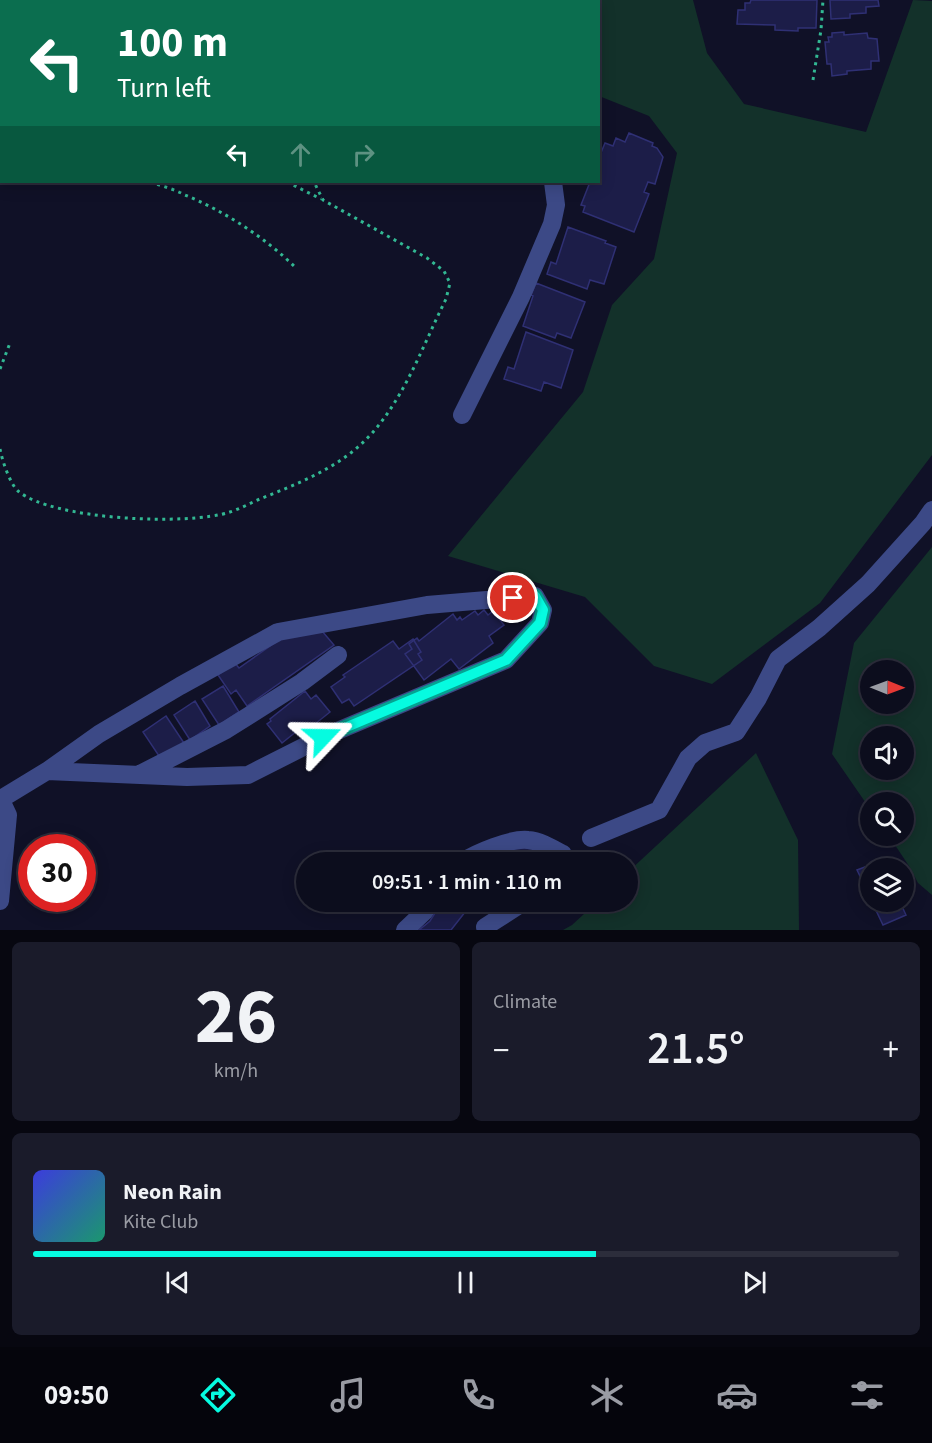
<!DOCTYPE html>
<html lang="en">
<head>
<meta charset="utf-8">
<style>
	:root { --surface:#0c0d1d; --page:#1a1b2a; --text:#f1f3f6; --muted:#9a9ca4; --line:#2c2d3b; --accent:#06fbe0 }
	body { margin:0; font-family:"Source Sans 3",sans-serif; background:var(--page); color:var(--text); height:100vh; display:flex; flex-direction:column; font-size:22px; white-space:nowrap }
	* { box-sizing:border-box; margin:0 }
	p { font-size:20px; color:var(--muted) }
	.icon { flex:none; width:33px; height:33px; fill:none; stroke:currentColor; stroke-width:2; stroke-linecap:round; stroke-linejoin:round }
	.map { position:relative; height:930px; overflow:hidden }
	.side { display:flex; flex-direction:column; gap:12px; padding:12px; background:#070710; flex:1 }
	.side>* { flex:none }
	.top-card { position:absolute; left:0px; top:0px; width:600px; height:183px; box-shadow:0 3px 15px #0003,0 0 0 2px var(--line); background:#0b6e4f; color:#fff; overflow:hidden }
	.needle { width:39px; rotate:91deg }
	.controls { position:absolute; left:860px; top:660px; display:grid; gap:12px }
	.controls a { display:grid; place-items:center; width:54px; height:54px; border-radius:50%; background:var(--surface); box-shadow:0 3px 15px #0003,0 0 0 2px var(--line); font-size:30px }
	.speed { position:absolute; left:18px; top:834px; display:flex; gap:12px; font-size:30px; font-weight:700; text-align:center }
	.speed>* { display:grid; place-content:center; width:78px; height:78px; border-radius:50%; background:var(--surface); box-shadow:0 3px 15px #0003,0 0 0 2px var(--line); line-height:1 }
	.speed .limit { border:9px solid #d22; background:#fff; color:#111 }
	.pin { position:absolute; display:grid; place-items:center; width:51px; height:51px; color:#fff; margin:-26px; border:3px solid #fff; border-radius:50%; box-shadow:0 2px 6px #0007 }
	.me { position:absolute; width:66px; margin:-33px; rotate:67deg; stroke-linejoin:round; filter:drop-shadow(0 0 4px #0008) }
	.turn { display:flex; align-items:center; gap:21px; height:126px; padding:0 18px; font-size:27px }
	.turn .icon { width:78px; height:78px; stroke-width:2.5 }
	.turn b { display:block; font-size:42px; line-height:51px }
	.lanes { display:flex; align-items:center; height:57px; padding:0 18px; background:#0003; justify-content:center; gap:30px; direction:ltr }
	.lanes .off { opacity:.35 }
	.big { font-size:45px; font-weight:600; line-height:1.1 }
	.side .tile { flex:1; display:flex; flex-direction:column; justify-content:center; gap:9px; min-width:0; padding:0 21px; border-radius:9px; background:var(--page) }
	.side .dial { align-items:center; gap:0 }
	.dial b { font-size:78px; line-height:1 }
	.song { display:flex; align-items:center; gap:18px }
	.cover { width:72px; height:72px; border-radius:9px; background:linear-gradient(135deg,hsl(240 70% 55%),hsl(160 70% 35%)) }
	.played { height:6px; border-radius:3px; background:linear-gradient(90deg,var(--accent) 65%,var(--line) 65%) }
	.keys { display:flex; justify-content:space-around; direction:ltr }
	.heat { display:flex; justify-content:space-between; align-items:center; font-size:33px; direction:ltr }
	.side .tiles { flex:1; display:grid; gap:12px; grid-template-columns:1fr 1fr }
	.tile:last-child { grid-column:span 2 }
	.trip { position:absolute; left:296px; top:852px; width:342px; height:60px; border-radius:30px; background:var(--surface); box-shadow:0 3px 15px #0003,0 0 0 2px var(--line); font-weight:600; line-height:60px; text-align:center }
	.tab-bar { display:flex; height:96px; justify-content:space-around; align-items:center; background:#05050c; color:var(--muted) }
	.tab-bar .icon { width:42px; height:42px }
	.tab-bar .active { color:var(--accent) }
	.tab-bar b { font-size:27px; color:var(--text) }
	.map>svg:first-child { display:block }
</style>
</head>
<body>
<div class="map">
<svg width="932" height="930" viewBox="0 0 932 930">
	<rect width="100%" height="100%" fill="#101127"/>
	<path fill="#13312a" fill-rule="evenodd" d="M488,0H693L707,53L744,104L866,132L913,0L932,1V455L820,603L712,684L654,666L585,597L448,556L583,392L612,305L654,259L677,153L649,116L599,96L598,2Z
		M932,547V895L918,883L909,866L889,836H903V802H870V809L832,754L854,643ZM870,670H903V704H870ZM870,736H903V770H870Z
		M756,753L798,840L799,930H563L572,925L597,902H627V873Z"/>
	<path fill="#1c1d48" stroke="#2f3074" stroke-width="1.5" d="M751,0H817L816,28H798V31L775,30V25L737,24L738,10H745V3H750Z
		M830,0H878L879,6L866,7V13L850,14V18L831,19Z
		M844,32V35L867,33L868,38L877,39L879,61H871V69L847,71V74L832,76L831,64H827L825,42H829L828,37H832V33Z
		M629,133L653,143L652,146L657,148L663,157L655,184L648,182L644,192L649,194L634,232L583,212L585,206L581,205L590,182H598V160L605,143L613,146L616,138L625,142Z
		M568,227L606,241L605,243L616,247L604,284L590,280L587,289L547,274L551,262L556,264Z
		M536,283L585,302L571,338L557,333L555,338L523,326L533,296L531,295Z
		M526,332L573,350L561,388L544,382L541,391L504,379L508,367L514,369Z
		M484,610L488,615L493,611L504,625L489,636L493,643L459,669L451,659L424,680L405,654L412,649L409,644L417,638L419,641L453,614L457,620L460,617L462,620L475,611L478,615Z
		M322,631L334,645L247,706L236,690L231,694L218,675L235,663L239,668L283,637Z
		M413,639L421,652L418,654L422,660L354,706L349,699L342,703L331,687L345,677L343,675L393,641L399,649Z
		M223,686L239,712L219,725L202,699Z
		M305,691L311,699L316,695L330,712L300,736L297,731L282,743L267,724L271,721L270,719Z
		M195,701L210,726L190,740L174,715Z
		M166,716L184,743L161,759L143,732Z
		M531,842L536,859L532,861V862H473Z
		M865,867L867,872L870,870V897L857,870Z
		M903,887L909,898L903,901Z
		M442,902H473L451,930H419L430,921Z
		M872,902H902H900L906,915L883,925Z"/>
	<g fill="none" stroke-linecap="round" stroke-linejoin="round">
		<path stroke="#32b893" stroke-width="3" stroke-dasharray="3 4.5" stroke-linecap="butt" d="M86,0L87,2
			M813,80L821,30L823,0
			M150,182C162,186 174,189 185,195C224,211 264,237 294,266
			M287,182L321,199
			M0,369L10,343
			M0,449C2,460 10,484 18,491C52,520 188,526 230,512C239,509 247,505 255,501C287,488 324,474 352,452C399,415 420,351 446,299L450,283L444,271L427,258L323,200L314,182"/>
		<path stroke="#3c4986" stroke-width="18" d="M449,0L450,2
			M462,415L521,297L552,224L556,205L553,182
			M138,775L226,730L302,682L338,655
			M0,798L8,815L0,901
			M1,799L47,771L99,734L180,686L278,632L427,605L535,596L543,610L540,623L506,660L323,737L248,775L187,777L47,771
			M591,838L659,810L688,758L705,743L736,732L758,698L778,659L819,628L868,584L923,523L932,510
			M462,862C476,853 511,838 528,840C541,841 552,848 563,854L558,862
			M485,927L524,902
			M405,930L424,912L431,902"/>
	</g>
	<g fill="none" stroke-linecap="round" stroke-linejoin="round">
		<defs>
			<path id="route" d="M323,737L506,660L540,623L543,610L535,596L513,598"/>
		</defs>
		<use href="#route" stroke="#04a392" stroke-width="15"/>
		<use href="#route" stroke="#06fbe0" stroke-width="10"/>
	</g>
</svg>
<div class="controls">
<a><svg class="needle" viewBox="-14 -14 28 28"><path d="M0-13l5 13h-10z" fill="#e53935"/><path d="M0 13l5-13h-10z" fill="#9a9ca4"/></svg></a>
<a><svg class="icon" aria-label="sound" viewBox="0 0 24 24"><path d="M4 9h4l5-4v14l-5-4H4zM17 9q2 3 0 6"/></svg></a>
<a><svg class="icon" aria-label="search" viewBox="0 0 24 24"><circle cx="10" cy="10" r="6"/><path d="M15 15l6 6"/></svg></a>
<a><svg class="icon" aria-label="layers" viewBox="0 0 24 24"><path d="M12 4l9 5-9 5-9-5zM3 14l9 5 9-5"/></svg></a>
</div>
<div class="speed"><div class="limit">30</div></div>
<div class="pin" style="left:513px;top:598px;background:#d93025"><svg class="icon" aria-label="arrive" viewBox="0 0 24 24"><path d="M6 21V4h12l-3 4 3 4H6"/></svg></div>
<svg class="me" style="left:323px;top:737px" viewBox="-20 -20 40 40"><path d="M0-17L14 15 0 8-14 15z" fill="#06fbe0" stroke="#fff" stroke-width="4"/></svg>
<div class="trip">09:51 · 1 min · 110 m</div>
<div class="top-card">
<div class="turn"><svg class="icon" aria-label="left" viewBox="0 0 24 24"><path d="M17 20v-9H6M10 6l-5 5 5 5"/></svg><div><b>100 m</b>Turn left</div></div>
<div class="lanes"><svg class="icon" aria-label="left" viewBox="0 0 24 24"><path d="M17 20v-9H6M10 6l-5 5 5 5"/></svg><svg class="icon off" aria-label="ahead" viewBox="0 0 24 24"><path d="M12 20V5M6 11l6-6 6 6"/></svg><svg class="icon off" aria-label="right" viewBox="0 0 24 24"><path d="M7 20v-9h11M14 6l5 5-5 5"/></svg></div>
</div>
</div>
<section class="side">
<div class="tiles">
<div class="tile dial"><b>26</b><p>km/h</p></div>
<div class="tile"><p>Climate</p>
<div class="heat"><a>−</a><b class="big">21.5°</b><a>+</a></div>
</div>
<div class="tile">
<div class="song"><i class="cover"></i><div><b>Neon Rain</b><p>Kite Club</p></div></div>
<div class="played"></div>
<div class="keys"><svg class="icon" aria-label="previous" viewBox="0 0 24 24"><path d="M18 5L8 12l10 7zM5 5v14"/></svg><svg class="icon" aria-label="pause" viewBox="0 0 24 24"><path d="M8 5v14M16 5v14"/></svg><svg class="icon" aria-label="next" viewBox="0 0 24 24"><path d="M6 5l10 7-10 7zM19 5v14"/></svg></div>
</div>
</div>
</section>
<nav class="tab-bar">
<b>09:50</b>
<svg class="icon active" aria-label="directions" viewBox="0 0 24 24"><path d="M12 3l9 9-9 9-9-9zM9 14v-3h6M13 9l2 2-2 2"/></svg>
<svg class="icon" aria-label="music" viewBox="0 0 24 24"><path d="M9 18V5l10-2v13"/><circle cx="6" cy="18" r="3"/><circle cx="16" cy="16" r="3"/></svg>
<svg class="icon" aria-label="phone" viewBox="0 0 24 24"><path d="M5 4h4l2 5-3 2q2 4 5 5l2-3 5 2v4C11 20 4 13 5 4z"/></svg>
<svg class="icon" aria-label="climate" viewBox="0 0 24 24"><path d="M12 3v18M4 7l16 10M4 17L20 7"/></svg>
<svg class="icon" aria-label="car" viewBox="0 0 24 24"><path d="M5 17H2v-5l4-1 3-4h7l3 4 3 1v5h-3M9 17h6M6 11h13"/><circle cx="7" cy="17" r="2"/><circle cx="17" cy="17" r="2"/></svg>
<svg class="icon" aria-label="filters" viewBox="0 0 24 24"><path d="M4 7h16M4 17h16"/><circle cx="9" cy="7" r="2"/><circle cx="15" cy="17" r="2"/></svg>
</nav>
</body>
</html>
